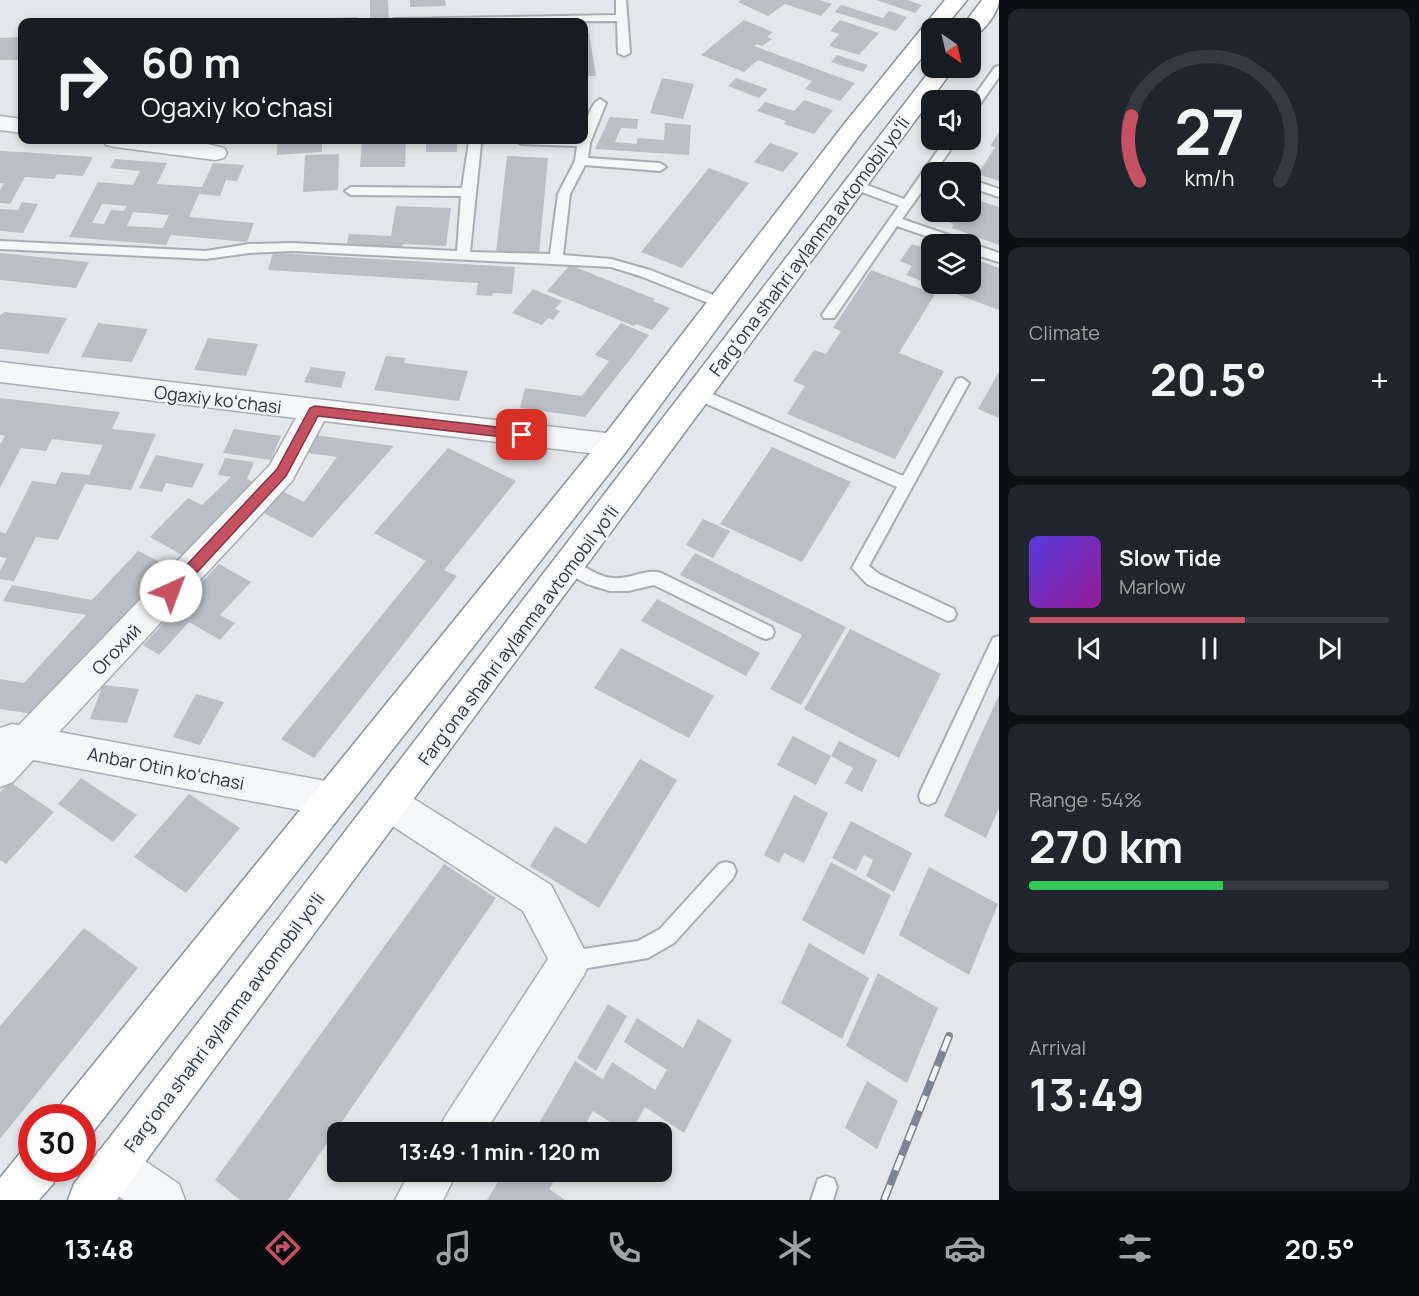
<!DOCTYPE html>
<html lang="en">
<head>
<meta charset="utf-8">
<style>
	:root { --surface:#171b24; --page:#20242c; --text:#f1f3f6; --muted:#9ea1a6; --line:#363941; --accent:#c65162 }
	body { margin:0; font-family:Manrope,sans-serif; background:var(--page); color:var(--text); height:100vh; display:flex; flex-direction:column; font-size:22px; white-space:nowrap }
	* { box-sizing:border-box; margin:0 }
	p { font-size:20px; color:var(--muted) }
	.icon { flex:none; width:33px; height:33px; fill:none; stroke:currentColor; stroke-width:2; stroke-linecap:round; stroke-linejoin:round }
	.map { position:relative; flex:1; overflow:hidden }
	.side { display:flex; flex-direction:column; gap:9px; padding:9px; background:#0d0f14; width:420px }
	.side>* { flex:none }
	.banner { position:absolute; left:18px; top:18px; width:570px; height:126px; border-radius:12px; box-shadow:0 3px 9px #0003; background:#171b24; color:var(--text); overflow:hidden }
	.needle { width:39px; rotate:146deg }
	.buttons { position:absolute; left:921px; top:18px; display:grid; gap:12px }
	.buttons a { display:grid; place-items:center; width:60px; height:60px; border-radius:12px; background:var(--surface); box-shadow:0 3px 9px #0003; font-size:30px }
	.speed { position:absolute; left:18px; top:1104px; display:flex; gap:12px; font-size:30px; font-weight:700; text-align:center }
	.speed>* { display:grid; place-content:center; width:78px; height:78px; border-radius:50%; background:var(--surface); box-shadow:0 3px 9px #0003; line-height:1 }
	.speed .limit { border:9px solid #d22; background:#fff; color:#111 }
	.pin { position:absolute; display:grid; place-items:center; width:51px; height:51px; color:#fff; margin:-26px; border-radius:12px; box-shadow:0 3px 9px #0006 }
	.me { position:absolute; width:66px; margin:-33px; rotate:43deg; stroke-linejoin:round; filter:drop-shadow(0 0 4px #0008) }
	.turn { display:flex; align-items:center; gap:21px; height:126px; padding:0 24px; font-size:27px }
	.turn .icon { width:78px; height:78px; stroke-width:2.5 }
	.turn b { display:block; font-size:42px; line-height:51px }
	.big { font-size:45px; font-weight:700; line-height:1.1 }
	.side .widget { flex:1; display:flex; flex-direction:column; justify-content:center; gap:9px; min-width:0; padding:0 21px; border-radius:12px; background:var(--page) }
	.side .dial { align-items:center; gap:0 }
	.dial svg { height:156px; overflow:visible; fill:none; stroke:var(--line); stroke-width:7; stroke-linecap:round; text-anchor:middle }
	.dial text { fill:var(--text); stroke:none }
	.song { display:flex; align-items:center; gap:18px }
	.cover { width:72px; height:72px; border-radius:9px; background:linear-gradient(135deg,hsl(250 70% 55%),hsl(300 70% 35%)) }
	.played { height:6px; border-radius:3px; background:linear-gradient(90deg,var(--accent) 60%,var(--line) 60%) }
	.keys { display:flex; justify-content:space-around; direction:ltr }
	.heat { display:flex; justify-content:space-between; align-items:center; font-size:33px; direction:ltr }
	.charge { height:9px; border-radius:4px; background:linear-gradient(90deg,#34c759 54%,var(--line) 0) }
	.trip { position:absolute; left:327px; top:1122px; width:345px; height:60px; border-radius:12px; background:var(--surface); box-shadow:0 3px 9px #0003; font-weight:700; line-height:60px; text-align:center }
	.tabs { display:flex; height:96px; justify-content:space-around; align-items:center; background:#090b0e; color:var(--muted) }
	.tabs .icon { width:42px; height:42px }
	.tabs .current { color:var(--accent) }
	.tabs b { font-size:27px; color:var(--text) }
	main { display:flex; flex:1; min-height:0 }
	.map>svg:first-child { display:block }
</style>
</head>
<body>
<main>
<div class="map">
<svg width="999" height="1200" viewBox="0 0 999 1200">
	<rect width="100%" height="100%" fill="#e3e6ea"/>
	<path fill="#babfc7" fill-rule="evenodd" d="M370,0H388L389,20L370,21Z
		M410,0H445L446,6L410,7Z
		M741,0H819L832,4L821,16L785,4L768,16L738,2Z
		M876,0H907L922,5L915,13Z
		M841,5L883,18L889,11L907,17L896,31L835,12Z
		M357,17V22H245V21Z
		M744,20L773,32L767,37L772,39L762,46L757,44L754,46L855,83L840,101L805,89L812,81L758,60L744,72L701,55Z
		M840,20L879,33L859,55L829,46L839,34L830,31Z
		M584,33H589L596,76H584Z
		M22,37V60H0V38Z
		M837,55L868,65L863,72L831,62Z
		M662,78L694,84L683,119L650,113Z
		M736,78L768,89L759,98L728,86Z
		M804,100L833,110L814,134L784,124L786,121L757,111L765,102L794,111Z
		M610,117L638,119L637,129L621,128L615,142L637,144V138L664,140L665,123L691,125L689,155L595,149Z
		M999,132V181L978,174L995,147L990,146Z
		M277,140H322V152L277,155Z
		M362,140H406L405,167H360Z
		M426,140H457V152H426Z
		M770,143L799,153L783,172L754,162Z
		M0,151L21,152L93,157L83,176L57,174L54,179L25,177L10,204L0,203V190L4,183H0Z
		M339,154L338,190L303,192L305,155Z
		M507,156L548,158L539,254L496,252Z
		M115,159L167,163L157,184L202,187L213,163L244,165L237,181L226,180L220,196L199,194L189,217L254,223L247,242L171,235L166,245L69,237L98,182L133,185L140,171L110,168ZM102,204L127,206L124,211L111,210L104,224L92,223ZM133,212L169,215L163,228L127,226Z
		M709,168L749,183L682,268L641,252Z
		M972,198L999,207V245L952,228L954,224L948,222L952,215L947,214L948,212H970Z
		M22,202L38,204L23,233L0,231V209L18,210Z
		M396,206L451,208L446,246L403,244L402,249L346,247L349,234L391,236Z
		M928,242L932,243V284H970V257L999,268V310L906,275L912,266L900,261L912,244L924,248Z
		M0,253L89,262L76,288L0,280Z
		M273,253L515,267L512,294L493,293L492,296L476,295L478,283L268,270Z
		M570,265L655,299L653,301L670,308L652,330L636,324L634,326L547,291Z
		M871,270L935,294L899,353L944,371L895,459L787,414L805,386L793,381L814,350L826,354L841,331L833,328Z
		M533,289L562,301L555,309L560,311L553,320L548,318L542,325L512,313Z
		M5,312L67,318L48,354L0,349V315Z
		M98,323L148,329L132,362L81,357Z
		M621,323L649,335L585,417L520,408L525,388L582,396L609,361L595,355Z
		M208,338L258,344L246,376L194,370Z
		M386,356L406,358L404,363L468,371L459,401L374,390Z
		M311,367L346,372L341,388L304,382Z
		M999,372V418L978,409Z
		M0,398L120,412L112,429L156,434L131,490L85,484L58,540L36,537L14,581L0,579V571L7,558L0,557V532L6,533L32,481L56,484L61,472L89,475L103,445L52,439L46,451L21,448L0,488V444L5,436L0,435Z
		M234,429L281,436L271,460L223,453Z
		M315,435L394,446L312,538L260,511L280,490L304,502L337,457L307,453Z
		M772,447L851,482L802,562L720,524Z
		M448,448L516,481L444,570L457,576L314,758L281,739L426,561L374,533Z
		M156,455L204,464L192,488L166,483L162,492L139,488Z
		M225,458L254,462L247,479L252,482L182,555L150,537L188,498L202,505L231,477L218,475Z
		M703,519L730,531L713,558L686,545Z
		M138,551L170,567L40,715L0,709V679L24,683L86,615L3,601L12,585L92,600Z
		M695,553L846,627L801,705L770,689L802,635L680,575Z
		M219,564L251,582L220,615L235,623L220,640L189,622L159,655L143,645Z
		M657,599L760,653L746,676L641,621Z
		M850,629L941,674L899,758L804,709Z
		M621,648L714,696L689,738L594,688Z
		M103,685L139,689L127,723L90,719Z
		M196,694L224,702L200,745L173,737Z
		M999,695V808L986,838L944,816Z
		M793,736L831,756L816,785L777,765Z
		M839,741L877,760L862,792L845,783L853,768L831,756Z
		M640,759L677,780L599,908L530,866L555,826L586,844Z
		M81,778L137,815L113,842L58,804Z
		M10,782L54,812L6,864L0,860V792Z
		M189,794L240,828L186,893L134,857Z
		M794,795L828,813L804,863L784,853L779,863L764,855Z
		M851,821L912,853L894,892L866,876L873,860L864,855L856,871L832,858Z
		M831,862L891,895L864,955L802,920Z
		M444,864L496,898L288,1200H240L215,1180Z
		M929,867L998,904L969,975L899,935Z
		M84,928L138,968L0,1139V1026Z
		M809,943L869,978L842,1039L781,1003Z
		M878,973L938,1008L907,1083L846,1046Z
		M608,1004L627,1016L596,1071L577,1058Z
		M637,1018L683,1048L698,1019L732,1040L684,1133L645,1107L631,1132H625L593,1111L581,1132H534L575,1061L603,1079L612,1062L655,1090L667,1070L624,1042Z
		M867,1081L898,1101L877,1149L845,1128Z
		M504,1172H559L549,1189L565,1200H487Z"/>
	<g fill="none" stroke-linecap="round" stroke-linejoin="round">
		<defs>
			<path id="lane" d="M616,0H626L630,53L624,56L618,53L617,21L389,22L394,19L616,15Z
				M999,66V77L974,113L970,114V102L995,67Z
				M600,99L606,103L590,143L588,158L660,163L666,167L660,171L585,165L570,194L563,255L611,259L650,270L726,300L728,303L726,306H716L640,276L611,267L292,251L249,253L206,259L0,249V241L206,251L249,244L292,243L457,251L461,196L351,195L345,191L351,187L462,188L469,142L471,140H485L481,144L470,252L550,254L558,194L575,161L577,146L521,144L515,140H584C584,128 589,104 600,99Z
				M945,140H957L935,172H932V177L902,219L966,241L967,244C977,244 989,250 999,253V262L970,253V244H949L897,226L834,318H824L822,315L824,312L899,206L851,188L849,185L851,182H859L904,199Z
				M970,179L999,189V197L970,187Z
				M962,378L969,383L869,566L879,574L954,609L956,614L954,619L948,621L867,584L852,568L897,487L693,398L691,394L698,389L703,390L903,476L957,379Z
				M569,559C584,565 597,577 613,578C629,580 647,568 661,573L772,627L774,632L772,637L766,639L760,637L654,585L628,591H610L587,584L563,571L561,566L563,561Z
				M999,636V661L935,802L928,805L921,802L919,796L921,790L993,638Z
				M726,862L733,864L736,871L733,878L674,943L648,958L570,971L563,968L560,961L563,954L570,951L638,941L660,929L719,864Z
				M826,1176L834,1179L837,1187L833,1200H811L818,1179Z"/>
			<path id="street" d="M0,116L22,119V133L0,130Z
				M103,140C141,136 186,138 224,148L227,153L224,158L215,160L115,147L106,145Z
				M0,362L614,434L625,437L629,445L625,453L614,456L324,421L292,481L59,732L331,782L344,787L349,799L344,811L331,816L33,760L13,782L0,787V728L12,724L19,725L270,465L296,418L0,382Z
				M390,787L403,792L551,885L590,961L584,975L485,1132H438L445,1117L548,959L523,911L377,816L372,804L377,792Z
				M114,1145L130,1151L179,1184L185,1200H124L98,1183L92,1167L98,1151Z
				M410,1172H457L443,1200H395Z"/>
			<path id="highway" d="M945,0H967L944,28H932V45L861,133L625,453L92,1133L82,1137V1118H56L62,1103L603,437L845,123Z
				M982,0H999C999,12 982,35 970,37V28H961Z
				M932,68H954L117,1200H68L74,1184Z
				M32,1148V1168H59L53,1184L39,1200H0V1178L21,1152Z"/>
		</defs>
		<use href="#lane" stroke="#a8adb4" stroke-width="4"/>
		<use href="#street" stroke="#a8adb4" stroke-width="3"/>
		<use href="#highway" stroke="#8b93a0" stroke-width="3"/>
		<use href="#lane" fill="#f5f6f8" fill-rule="evenodd"/>
		<use href="#street" fill="#f5f6f8" fill-rule="evenodd"/>
		<use href="#highway" fill="#fff" fill-rule="evenodd"/>
		<defs>
			<path id="rail" d="M884,1200L949,1036"/>
		</defs>
		<use href="#rail" stroke="#7d8593" stroke-width="8"/>
		<use href="#rail" stroke="#f2f4f7" stroke-width="5" stroke-dasharray="16" stroke-linecap="butt"/>
	</g>
	<path fill="#c65162" stroke="#813540" stroke-width="1.5" d="M315,406L522,430L528,435L522,439L318,416L286,476L176,595H166L164,591L166,587L277,469L310,408Z"/>
	<g text-anchor="middle" dominant-baseline="central" stroke-width="5" stroke-linejoin="round" paint-order="stroke">
		<g font-size="18" fill="#2c3341" stroke="#f2f4f7">
			<text transform="translate(809 246) rotate(-53)">Fargʻona shahri aylanma avtomobil yoʻli</text>
			<text transform="translate(218 399) rotate(7)">Ogaxiy koʻchasi</text>
			<text transform="translate(518 635) rotate(-53)">Fargʻona shahri aylanma avtomobil yoʻli</text>
			<text transform="translate(116 649) rotate(-47)">Огохий</text>
			<text transform="translate(166 768) rotate(11)">Anbar Otin koʻchasi</text>
			<text transform="translate(224 1022) rotate(-53)">Fargʻona shahri aylanma avtomobil yoʻli</text>
		</g>
	</g>
</svg>
<div class="buttons">
<a><svg class="needle" viewBox="-14 -14 28 28"><path d="M0-13l5 13h-10z" fill="#e53935"/><path d="M0 13l5-13h-10z" fill="#9ea1a6"/></svg></a>
<a><svg class="icon" aria-label="sound" viewBox="0 0 24 24"><path d="M4 9h4l5-4v14l-5-4H4zM17 9q2 3 0 6"/></svg></a>
<a><svg class="icon" aria-label="search" viewBox="0 0 24 24"><circle cx="10" cy="10" r="6"/><path d="M15 15l6 6"/></svg></a>
<a><svg class="icon" aria-label="layers" viewBox="0 0 24 24"><path d="M12 4l9 5-9 5-9-5zM3 14l9 5 9-5"/></svg></a>
</div>
<div class="speed"><div class="limit">30</div></div>
<div class="pin" style="left:522px;top:435px;background:#d93025"><svg class="icon" aria-label="arrive" viewBox="0 0 24 24"><path d="M6 21V4h12l-3 4 3 4H6"/></svg></div>
<svg class="me" style="left:171px;top:591px" viewBox="-20 -20 40 40"><circle r="19" fill="#fff"/><path d="M0-13L10 11 0 6-10 11z" fill="#c65162"/></svg>
<div class="trip">13:49 · 1 min · 120 m</div>
<div class="banner">
<div class="turn"><svg class="icon" aria-label="right" viewBox="0 0 24 24"><path d="M7 20v-9h11M14 6l5 5-5 5"/></svg><div><b>60 m</b>Ogaxiy koʻchasi</div></div>
</div>
</div>
<section class="side">
<div class="widget dial"><svg viewBox="0 0 100 80">
<path d="M14 69A42 42 0 1 1 86 69"/>
<path d="M14 69A42 42 0 0 1 10 36" stroke="#c65162"/>
<text x="50" y="56" font-size="32" font-weight="700">27</text>
<text x="50" y="72" font-size="11">km/h</text>
</svg></div>
<div class="widget"><p>Climate</p>
<div class="heat"><a>−</a><b class="big">20.5°</b><a>+</a></div>
</div>
<div class="widget">
<div class="song"><i class="cover"></i><div><b>Slow Tide</b><p>Marlow</p></div></div>
<div class="played"></div>
<div class="keys"><svg class="icon" aria-label="previous" viewBox="0 0 24 24"><path d="M18 5L8 12l10 7zM5 5v14"/></svg><svg class="icon" aria-label="pause" viewBox="0 0 24 24"><path d="M8 5v14M16 5v14"/></svg><svg class="icon" aria-label="next" viewBox="0 0 24 24"><path d="M6 5l10 7-10 7zM19 5v14"/></svg></div>
</div>
<div class="widget"><p>Range · 54%</p><b class="big">270 km</b><div class="charge"></div></div>
<div class="widget"><p>Arrival</p><b class="big">13:49</b></div>
</section>
</main>
<nav class="tabs">
<b>13:48</b>
<svg class="icon current" aria-label="directions" viewBox="0 0 24 24"><path d="M12 3l9 9-9 9-9-9zM9 14v-3h6M13 9l2 2-2 2"/></svg>
<svg class="icon" aria-label="music" viewBox="0 0 24 24"><path d="M9 18V5l10-2v13"/><circle cx="6" cy="18" r="3"/><circle cx="16" cy="16" r="3"/></svg>
<svg class="icon" aria-label="phone" viewBox="0 0 24 24"><path d="M5 4h4l2 5-3 2q2 4 5 5l2-3 5 2v4C11 20 4 13 5 4z"/></svg>
<svg class="icon" aria-label="climate" viewBox="0 0 24 24"><path d="M12 3v18M4 7l16 10M4 17L20 7"/></svg>
<svg class="icon" aria-label="car" viewBox="0 0 24 24"><path d="M5 17H2v-5l4-1 3-4h7l3 4 3 1v5h-3M9 17h6M6 11h13"/><circle cx="7" cy="17" r="2"/><circle cx="17" cy="17" r="2"/></svg>
<svg class="icon" aria-label="filters" viewBox="0 0 24 24"><path d="M4 7h16M4 17h16"/><circle cx="9" cy="7" r="2"/><circle cx="15" cy="17" r="2"/></svg>
<b>20.5°</b>
</nav>
</body>
</html>
